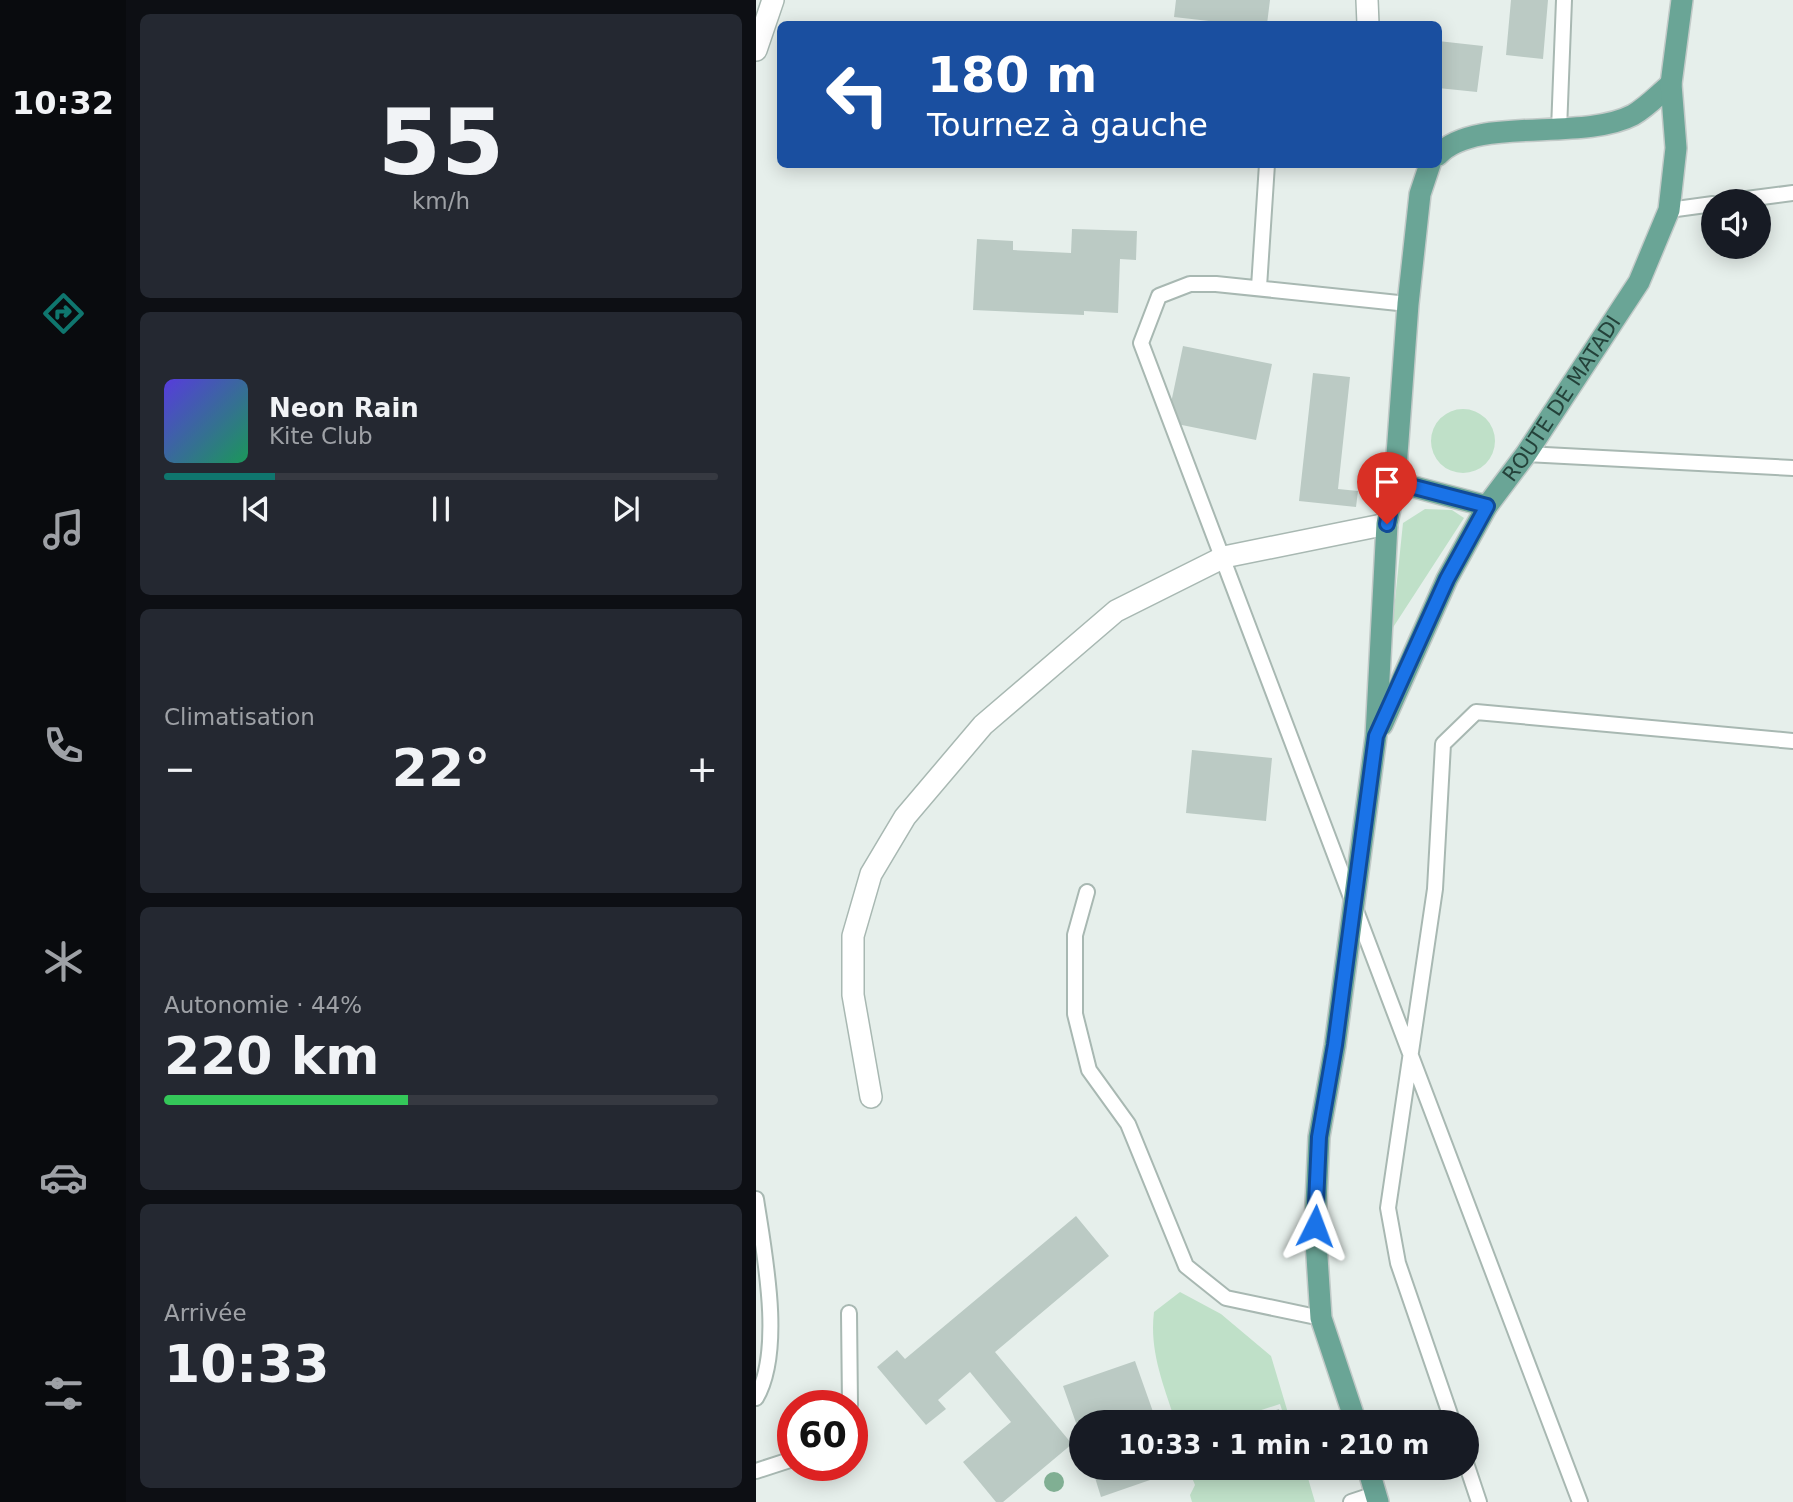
<!DOCTYPE html>
<html lang="fr">
<head>
<meta charset="utf-8">
<style>
	:root { --surface:#171b24; --page:#242831; --text:#f1f3f6; --muted:#9ea1a6; --line:#363941; --accent:#0f766e }
	body { margin:0; font-family:"DejaVu Sans",sans-serif; background:var(--page); color:var(--text); height:100vh; display:flex; flex-direction:column; font-size:26px; white-space:nowrap }
	* { box-sizing:border-box; margin:0 }
	p { font-size:23px; color:var(--muted) }
	.icon { flex:none; width:38px; height:38px; fill:none; stroke:currentColor; stroke-width:2; stroke-linecap:round; stroke-linejoin:round }
	.map { position:relative; flex:1; overflow:hidden }
	.details { display:flex; flex-direction:column; gap:14px; padding:14px; background:#0d0f14; width:630px }
	.details>* { flex:none }
	.guide { position:absolute; left:21px; top:21px; width:665px; height:147px; border-radius:10px; box-shadow:0 4px 18px #0003; background:#1a4fa0; color:#fff; overflow:hidden }
	.controls { position:absolute; left:945px; top:189px; display:grid; gap:14px }
	.controls a { display:grid; place-items:center; width:70px; height:70px; border-radius:50%; background:var(--surface); box-shadow:0 4px 18px #0003; font-size:35px }
	.speed { position:absolute; left:21px; top:1390px; display:flex; gap:14px; font-size:35px; font-weight:700; text-align:center }
	.speed>* { display:grid; place-content:center; width:91px; height:91px; border-radius:50%; background:var(--surface); box-shadow:0 4px 18px #0003; line-height:1 }
	.speed .limit { border:10px solid #d22; background:#fff; color:#111 }
	.pin { position:absolute; display:grid; place-items:center; width:60px; height:60px; color:#fff; margin:-72px -30px; border-radius:50% 50% 50% 0; rotate:-45deg; box-shadow:0 0 7px #0007 }
	.pin .icon { rotate:45deg }
	.me { position:absolute; width:77px; margin:-38px; rotate:3deg; stroke-linejoin:round; filter:drop-shadow(0 0 5px #0008) }
	.turn { display:flex; align-items:center; gap:24px; height:147px; padding:0 35px; font-size:32px }
	.turn .icon { width:91px; height:91px; stroke-width:2.5 }
	.turn b { display:block; font-size:49px; line-height:60px }
	.big { font-size:52px; font-weight:600; line-height:1.1 }
	.details .tile { flex:1; display:flex; flex-direction:column; justify-content:center; gap:10px; min-width:0; padding:0 24px; border-radius:10px; background:var(--page) }
	.details .dial { align-items:center; gap:0 }
	.dial b { font-size:91px; line-height:1 }
	.song { display:flex; align-items:center; gap:21px }
	.cover { width:84px; height:84px; border-radius:10px; background:linear-gradient(135deg,hsl(250 70% 55%),hsl(150 70% 35%)) }
	.played { height:7px; border-radius:4px; background:linear-gradient(90deg,var(--accent) 20%,var(--line) 20%) }
	.keys { display:flex; justify-content:space-around; direction:ltr }
	.heat { display:flex; justify-content:space-between; align-items:center; font-size:38px; direction:ltr }
	.charge { height:10px; border-radius:5px; background:linear-gradient(90deg,#34c759 44%,var(--line) 0) }
	.trip { position:absolute; left:313px; top:1410px; width:410px; height:70px; border-radius:35px; background:var(--surface); box-shadow:0 4px 18px #0003; font-weight:600; line-height:70px; text-align:center }
	main { display:flex; flex:1; min-height:0 }
	.dock { display:flex; flex-direction:column; width:126px; justify-content:space-around; align-items:center; background:#090b0e; color:var(--muted) }
	.dock .icon { width:49px; height:49px }
	.dock .selected { color:var(--accent) }
	.dock b { font-size:32px; color:var(--text) }
	.map>svg:first-child { display:block }
</style>
</head>
<body>
<main>
<nav class="dock">
<b>10:32</b>
<svg class="icon selected" aria-label="directions" viewBox="0 0 24 24"><path d="M12 3l9 9-9 9-9-9zM9 14v-3h6M13 9l2 2-2 2"/></svg>
<svg class="icon" aria-label="music" viewBox="0 0 24 24"><path d="M9 18V5l10-2v13"/><circle cx="6" cy="18" r="3"/><circle cx="16" cy="16" r="3"/></svg>
<svg class="icon" aria-label="phone" viewBox="0 0 24 24"><path d="M5 4h4l2 5-3 2q2 4 5 5l2-3 5 2v4C11 20 4 13 5 4z"/></svg>
<svg class="icon" aria-label="climate" viewBox="0 0 24 24"><path d="M12 3v18M4 7l16 10M4 17L20 7"/></svg>
<svg class="icon" aria-label="car" viewBox="0 0 24 24"><path d="M5 17H2v-5l4-1 3-4h7l3 4 3 1v5h-3M9 17h6M6 11h13"/><circle cx="7" cy="17" r="2"/><circle cx="17" cy="17" r="2"/></svg>
<svg class="icon" aria-label="filters" viewBox="0 0 24 24"><path d="M4 7h16M4 17h16"/><circle cx="9" cy="7" r="2"/><circle cx="15" cy="17" r="2"/></svg>
</nav>
<section class="details">
<div class="tile dial"><b>55</b><p>km/h</p></div>
<div class="tile">
<div class="song"><i class="cover"></i><div><b>Neon Rain</b><p>Kite Club</p></div></div>
<div class="played"></div>
<div class="keys"><svg class="icon" aria-label="previous" viewBox="0 0 24 24"><path d="M18 5L8 12l10 7zM5 5v14"/></svg><svg class="icon" aria-label="pause" viewBox="0 0 24 24"><path d="M8 5v14M16 5v14"/></svg><svg class="icon" aria-label="next" viewBox="0 0 24 24"><path d="M6 5l10 7-10 7zM19 5v14"/></svg></div>
</div>
<div class="tile"><p>Climatisation</p>
<div class="heat"><a>−</a><b class="big">22°</b><a>+</a></div>
</div>
<div class="tile"><p>Autonomie · 44%</p><b class="big">220 km</b><div class="charge"></div></div>
<div class="tile"><p>Arrivée</p><b class="big">10:33</b></div>
</section>
<div class="map">
<svg width="1037" height="1502" viewBox="0 0 1037 1502">
	<rect width="100%" height="100%" fill="#e6efeb"/>
	<path fill="#bfe0c8" d="M675 441a32 32 0 1 1 64 0a32 32 0 1 1-64 0Z
		M669,509L696,510L708,518L636,629L647,523Z
		M424,1292L465,1314L515,1356L535,1423H530L524,1404L481,1418V1423H420C408,1386 393,1351 398,1312Z
		M432,1468H549L559,1502H436L434,1495L439,1485Z"/>
	<path fill="#bbcac4" d="M420,0H514L511,24H479L418,17Z
		M755,0H792L787,59L750,55Z
		M682,41L727,46L721,92L682,88Z
		M316,229L381,231L380,260L364,259L362,313L328,311V315L217,310L221,239L257,241V250L315,253Z
		M427,346L516,364L500,440L411,422Z
		M557,373L594,377L582,489L602,491L600,507L543,501Z
		M436,750L516,758L510,821L430,813Z
		M320,1216L353,1256L239,1352L316,1444L247,1502H240L207,1462L255,1422L214,1372L182,1400L190,1409L170,1425L121,1367L141,1350L149,1359Z
		M379,1361L401,1423H326L325,1437L307,1386Z
		M523,1409L527,1423H496L495,1418Z
		M336,1468H416L417,1472L345,1497Z"/>
	<g fill="none" stroke-linecap="round" stroke-linejoin="round">
		<defs>
			<path id="lane" d="M803,130L808,0
				M975,201L1037,193
				M913,210L957,204
				M503,287L511,164
				M652,304L460,284H434L403,296L385,343L824,1502
				M770,454L1037,468
				M331,892L319,935V1014L333,1070L372,1124L430,1266L470,1298L565,1318
				M0,1199C8,1252 28,1350 0,1398
				M93,1313L94,1405
				M697,1423L642,1263L632,1208L679,889L687,744L720,712L1037,741
				M710,1463L723,1502
				M0,1471L37,1459
				M595,1502L619,1494"/>
			<path id="street" d="M611,0L612,24
				M0,50L17,0
				M115,1097L97,995V936L115,874L149,817L227,725L360,611L468,557L631,524"/>
			<g id="primary">
				<path d="M682,155C719,115 825,142 877,115C891,107 903,94 915,84"/>
				<path d="M639,482L731,506"/>
				<path id="s1" d="M626,725L691,579L731,506L770,454L883,282L913,210L920,148L915,84L926,0"/>
				<path d="M600,1423L565,1318L559,1226L563,1137L579,1046L620,736L631,524L639,482L652,304L664,194L674,164"/>
				<path d="M612,1468L622,1502"/>
			</g>
		</defs>
		<use href="#lane" stroke="#a8b8b2" stroke-width="18"/>
		<use href="#street" stroke="#a8b8b2" stroke-width="24"/>
		<use href="#primary" stroke="#c2cac8" stroke-width="24"/>
		<use href="#lane" stroke="#fff" stroke-width="14"/>
		<use href="#street" stroke="#fff" stroke-width="21"/>
		<use href="#primary" stroke="#6aa596" stroke-width="21"/>
	</g>
	<circle fill="#80af93" cx="298" cy="1482" r="10"/>
	<g fill="none" stroke-linecap="round" stroke-linejoin="round">
		<defs>
			<path id="route" d="M559,1226L563,1137L579,1045L620,736L691,579L731,506L639,482L631,524"/>
		</defs>
		<use href="#route" stroke="#114b97" stroke-width="18"/>
		<use href="#route" stroke="#1a73e8" stroke-width="12"/>
	</g>
	<g text-anchor="middle" dominant-baseline="central" stroke-width="6" stroke-linejoin="round" paint-order="stroke">
		<g font-size="21" fill="#24423a" stroke="#f7fbf9">
			<text stroke="none"><textPath href="#s1" startOffset="374">ROUTE DE MATADI</textPath></text>
		</g>
	</g>
</svg>
<div class="controls">
<a><svg class="icon" aria-label="sound" viewBox="0 0 24 24"><path d="M4 9h4l5-4v14l-5-4H4zM17 9q2 3 0 6"/></svg></a>
</div>
<div class="speed"><div class="limit">60</div></div>
<div class="pin" style="left:631px;top:524px;background:#d93025"><svg class="icon" aria-label="arrive" viewBox="0 0 24 24"><path d="M6 21V4h12l-3 4 3 4H6"/></svg></div>
<svg class="me" style="left:559px;top:1226px" viewBox="-20 -20 40 40"><path d="M0-17L14 15 0 8-14 15z" fill="#1a73e8" stroke="#fff" stroke-width="4"/></svg>
<div class="trip">10:33 · 1 min · 210 m</div>
<div class="guide">
<div class="turn"><svg class="icon" aria-label="left" viewBox="0 0 24 24"><path d="M17 20v-9H6M10 6l-5 5 5 5"/></svg><div><b>180 m</b>Tournez à gauche</div></div>
</div>
</div>
</main>
</body>
</html>
